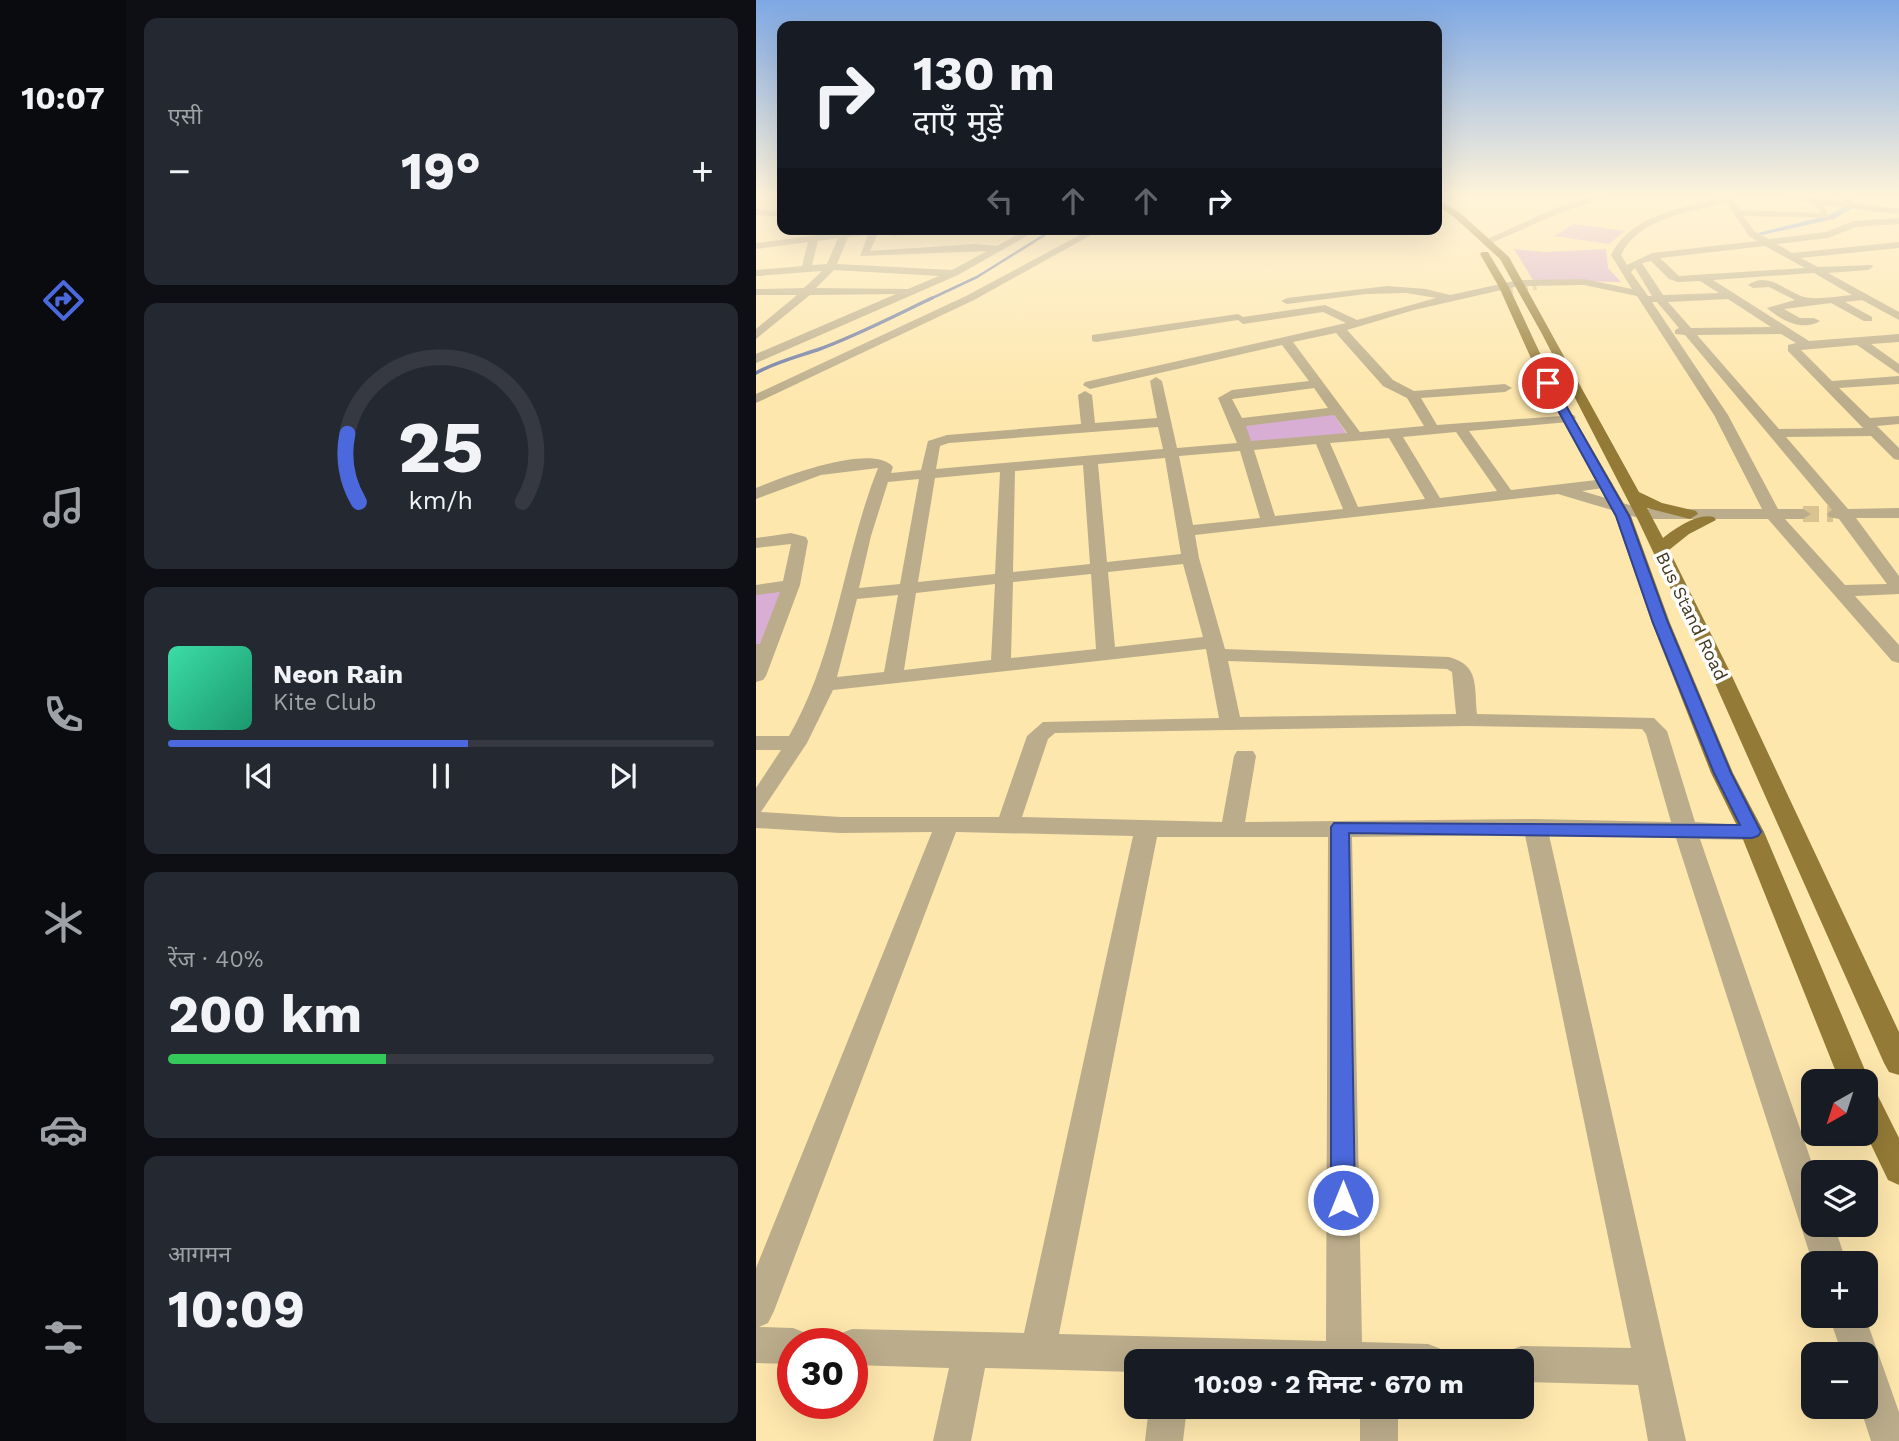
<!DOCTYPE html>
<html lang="hi">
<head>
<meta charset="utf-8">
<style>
	:root { --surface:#171b24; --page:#242831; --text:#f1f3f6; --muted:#9ea1a6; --line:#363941; --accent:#4b69dd }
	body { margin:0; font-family:"Work Sans","Noto Sans Devanagari",sans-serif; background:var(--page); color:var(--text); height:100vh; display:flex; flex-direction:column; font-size:26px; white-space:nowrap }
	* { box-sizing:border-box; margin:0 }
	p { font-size:23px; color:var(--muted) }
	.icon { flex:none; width:38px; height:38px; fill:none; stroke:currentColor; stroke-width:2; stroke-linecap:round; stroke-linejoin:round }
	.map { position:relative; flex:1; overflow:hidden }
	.details { display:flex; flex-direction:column; gap:18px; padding:18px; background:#0d0f14; width:630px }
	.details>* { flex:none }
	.guide { position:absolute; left:21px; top:21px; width:665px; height:214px; border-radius:14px; box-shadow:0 7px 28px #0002; background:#171b24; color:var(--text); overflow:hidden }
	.needle { width:46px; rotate:219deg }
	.tools { position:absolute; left:1045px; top:1069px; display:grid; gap:14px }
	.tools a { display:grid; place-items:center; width:77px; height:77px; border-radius:14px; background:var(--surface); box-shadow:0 7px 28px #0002; font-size:35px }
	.speed { position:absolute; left:21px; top:1328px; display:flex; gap:14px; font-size:35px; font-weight:700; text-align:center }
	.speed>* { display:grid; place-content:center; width:91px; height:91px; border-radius:50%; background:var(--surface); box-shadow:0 7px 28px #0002; line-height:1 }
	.speed .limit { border:10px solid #d22; background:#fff; color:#111 }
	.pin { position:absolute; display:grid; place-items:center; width:60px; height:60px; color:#fff; margin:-30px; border:4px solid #fff; border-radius:50%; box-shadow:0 2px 7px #0007 }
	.me { position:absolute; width:77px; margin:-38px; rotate:0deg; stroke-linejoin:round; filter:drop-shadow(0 0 5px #0008) }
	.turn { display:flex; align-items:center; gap:24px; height:147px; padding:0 21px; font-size:32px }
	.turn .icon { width:91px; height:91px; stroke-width:2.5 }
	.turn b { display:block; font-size:49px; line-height:60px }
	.lanes { display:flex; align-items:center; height:66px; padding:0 21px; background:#0003; justify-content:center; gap:35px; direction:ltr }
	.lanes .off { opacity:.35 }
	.big { font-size:52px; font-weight:700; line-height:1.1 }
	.details .widget { flex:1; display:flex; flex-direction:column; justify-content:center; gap:10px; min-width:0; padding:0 24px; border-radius:14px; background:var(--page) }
	.details .dial { align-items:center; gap:0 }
	.dial svg { height:182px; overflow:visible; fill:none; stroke:var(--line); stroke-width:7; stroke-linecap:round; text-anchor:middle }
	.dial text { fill:var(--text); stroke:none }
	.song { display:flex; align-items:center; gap:21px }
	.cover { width:84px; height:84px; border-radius:10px; background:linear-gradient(135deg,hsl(160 70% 55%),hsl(160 70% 35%)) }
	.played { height:7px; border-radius:4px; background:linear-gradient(90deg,var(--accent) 55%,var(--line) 55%) }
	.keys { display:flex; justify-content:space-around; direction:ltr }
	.heat { display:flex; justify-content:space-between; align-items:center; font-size:38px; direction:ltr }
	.charge { height:10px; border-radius:5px; background:linear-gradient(90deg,#34c759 40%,var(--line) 0) }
	.trip { position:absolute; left:368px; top:1349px; width:410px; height:70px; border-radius:14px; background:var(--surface); box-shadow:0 7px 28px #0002; font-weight:700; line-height:70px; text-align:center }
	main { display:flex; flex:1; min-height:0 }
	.tabs { display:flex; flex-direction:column; width:126px; justify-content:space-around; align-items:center; background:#090b0e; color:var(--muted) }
	.tabs .icon { width:49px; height:49px }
	.tabs .active { color:var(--accent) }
	.tabs b { font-size:32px; color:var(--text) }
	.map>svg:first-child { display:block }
</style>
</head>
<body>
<main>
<nav class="tabs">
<b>10:07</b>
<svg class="icon active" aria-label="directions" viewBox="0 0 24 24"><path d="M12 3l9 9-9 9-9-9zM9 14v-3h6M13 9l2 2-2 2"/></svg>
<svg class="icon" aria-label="music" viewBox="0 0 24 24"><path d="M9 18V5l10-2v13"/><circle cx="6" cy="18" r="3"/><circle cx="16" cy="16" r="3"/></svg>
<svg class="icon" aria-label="phone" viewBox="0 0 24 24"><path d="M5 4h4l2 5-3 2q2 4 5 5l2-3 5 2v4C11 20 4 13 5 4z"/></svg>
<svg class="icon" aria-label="climate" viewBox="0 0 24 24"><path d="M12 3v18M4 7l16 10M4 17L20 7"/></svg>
<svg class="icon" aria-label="car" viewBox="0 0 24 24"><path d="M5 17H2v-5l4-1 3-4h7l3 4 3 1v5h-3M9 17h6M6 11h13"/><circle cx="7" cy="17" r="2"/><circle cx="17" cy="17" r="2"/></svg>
<svg class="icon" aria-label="filters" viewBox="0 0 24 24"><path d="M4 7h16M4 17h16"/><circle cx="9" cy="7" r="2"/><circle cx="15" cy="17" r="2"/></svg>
</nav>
<section class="details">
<div class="widget"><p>एसी</p>
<div class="heat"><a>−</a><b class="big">19°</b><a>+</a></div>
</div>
<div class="widget dial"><svg viewBox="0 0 100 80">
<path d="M14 69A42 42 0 1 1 86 69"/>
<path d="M14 69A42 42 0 0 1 9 39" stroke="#4b69dd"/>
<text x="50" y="56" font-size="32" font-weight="700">25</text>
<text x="50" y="72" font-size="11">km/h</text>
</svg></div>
<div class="widget">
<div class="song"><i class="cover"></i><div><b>Neon Rain</b><p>Kite Club</p></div></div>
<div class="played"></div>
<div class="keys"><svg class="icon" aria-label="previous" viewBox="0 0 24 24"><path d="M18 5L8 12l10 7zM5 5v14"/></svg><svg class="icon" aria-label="pause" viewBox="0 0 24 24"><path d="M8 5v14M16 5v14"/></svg><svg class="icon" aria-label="next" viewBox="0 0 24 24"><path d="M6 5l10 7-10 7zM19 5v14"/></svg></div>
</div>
<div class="widget"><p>रेंज · 40%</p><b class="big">200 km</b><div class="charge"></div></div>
<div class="widget"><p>आगमन</p><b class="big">10:09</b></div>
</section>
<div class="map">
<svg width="1143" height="1441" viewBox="0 0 1143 1441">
	<rect width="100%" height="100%" fill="#fee7ad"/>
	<path fill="#d8aed5" d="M818,224L869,231L853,244L798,236Z
		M758,249L790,252L850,249L852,268L865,282L777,280Z
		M576,412L591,434L495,444L487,423Z
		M27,589L6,646H0V593Z"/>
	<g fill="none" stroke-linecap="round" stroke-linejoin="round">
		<path stroke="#6d7ba6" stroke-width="2.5" d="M172,300L221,277L298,229"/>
		<path stroke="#6d7ba6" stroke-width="3.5" d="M0,373C20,362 40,357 61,350C100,336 138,316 176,298"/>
		<path fill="#7f97de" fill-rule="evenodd" d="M1091,197H1098L1095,202L1098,207L1078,219L1006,235L1002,233L1073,215L1090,206L1087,202Z"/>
		<path stroke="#d9c491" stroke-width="10" stroke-dasharray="10 5" stroke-linecap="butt" d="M747,291L780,285"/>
		<path stroke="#d9c491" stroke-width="16" stroke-dasharray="16 8" stroke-linecap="butt" d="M1047,514H1077"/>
		<path fill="#bbad8b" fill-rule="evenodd" d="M837,197H852L808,211L735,243L727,241L802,207Z
			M966,197H977L983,210L1065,213L1058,203L1023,197H1051L1143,209L1141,214L1067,205L1074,218L987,216L999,232L1013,239L1070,232L1098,221L1143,218V224L1100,227L1072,238L1021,244L1036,253L1143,242V248L1045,258L1062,267L1116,265L1117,267L1112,270L1072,273L1143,312V320L1106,300L1089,302L1116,317V321H1108L1075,303L1028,309L1044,318H1058L1064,321C1047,332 1025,320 1011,308L1039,300L1013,287L997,288L992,285C1015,269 1033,297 1055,298C1068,299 1083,296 1096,295L1058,273L957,280L1053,341L1143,334V342L1115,344L1143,364V374L1101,345L1045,350L1076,381L1143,376V384L1083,388L1114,418L1143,416V424L1121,426L1143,448V460L1138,459L1115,436L1030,437L1092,509L1143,508V518H1100L1143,576V594L1099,596L1143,645V663L1136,661L1012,519H886L802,494L439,535L443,558L469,649L693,657C724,665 718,687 721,714L898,718L911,731L939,822L1004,826L1008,832L1004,838L996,840L944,839L1059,1172H1057V1225H1078L1091,1264H1057L920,838L793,835L930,1441H892L882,1385L765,1382V1362H748L752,1351L765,1346L875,1348L769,835L596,837L606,1342L672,1344L685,1349L690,1362H380V1372L229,1368L215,1441H177L193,1368L96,1365V1344H79L83,1334L96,1329L268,1333L377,836L200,832L18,1311L12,1323L3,1327L37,1328L50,1333L54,1344H37V1364L0,1363V1268L176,832L84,833L0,828V788L25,750H0V736H33C81,653 87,556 122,468L65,475L0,499V488C26,477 117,442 137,467L135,473L165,470L172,441L191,435L325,424L322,395L329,391L336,395L339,423L401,418L394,381L400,377L406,381L421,448L481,443L462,398L476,390L553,381L526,345L334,389L327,385L329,382L590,323L567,312L487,324L482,320L340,342L336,341V335L482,314L487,317L569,305L601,320L680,298L651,293L610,294L531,304L525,301L531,298L631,286L670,289L694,295L763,280L828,279L876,289L855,255C875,214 926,209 966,197ZM970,202L993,236L1001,241L896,253L871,265L865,255C883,217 934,213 970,202ZM1009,246L1049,268L923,276L904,258ZM895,261L913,279L922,282L944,281L963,293L907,295L886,263ZM879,268L896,296H892L875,272ZM828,285L881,296L958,415L1006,509H887L826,491L854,487L857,484L854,481L849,479L755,490L713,431L813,422L820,418L818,415L681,425L665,398L749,392L756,388L749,384L658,391L637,380L591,330L658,310L763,286ZM972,299L1015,327L935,328L912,302ZM896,302H901L923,328L919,330V334L929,335L1076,510L1071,514L1073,517L1083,519L1131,584L1089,585L1029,519H1047L1055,514L1047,509H1022L972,415ZM580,333L627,386L651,398L668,426L604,432L537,342ZM1025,334L1040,343L1032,345V351L1107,428L1023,429L941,335ZM558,388L572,408L486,418L476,399ZM578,415L591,433L495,441L490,426ZM402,427L407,449L180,469L184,446L193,443ZM700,432L741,491L684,498L647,437ZM633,438L669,499L602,507L574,443ZM560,444L587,509L519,516L498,450ZM484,451L504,518L437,525L423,456ZM409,458L425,554L351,562L342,464ZM327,465L334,564L257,572L259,471ZM244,472L239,574L162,582L179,478ZM163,479L144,584L103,588L115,536L132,482ZM427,564L447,637L359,647L352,572ZM335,574L340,649L255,658L257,582ZM239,584L235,660L148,670L160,593ZM142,595L128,672L81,677L101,599ZM450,649L463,718L287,722L271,736L243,817H84L5,812L51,743L77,690ZM472,661L691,669L696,672L700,714L484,717ZM711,726L886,729L890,734L915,822L779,819L489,822L500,756L497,751H481L478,756L466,822L266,817L292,739L299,733ZM401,837H572L570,1341L303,1334Z
			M0,209L26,211V217L0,215Z
			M110,229H208L204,232L136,236L129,232L122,233L114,251L219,244L241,246L272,229H283L202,275L0,363V354L140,294L54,295L0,339V329L41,295H0V289L48,288L66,271L0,276V270L46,266L52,242L0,249V243ZM112,235L104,256L231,251L196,270L81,264L92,237ZM82,238L71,264L56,265L62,241ZM78,270L183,276L152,289L60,288Z
			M335,229H346L218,300L0,403V394L210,296Z
			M35,533L50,537L52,541L44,585L10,676L7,680L0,682V644H4L24,592L0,595V585L27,581L35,544L0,548V538Z
			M1073,1316H1109L1143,1412V1441H1115L1104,1407H1110V1354H1086Z
			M393,1407H431L427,1441H389Z
			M604,1407H642V1441H604Z"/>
		<path fill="#937a36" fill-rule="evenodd" d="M681,199L703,212L753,257L883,492L906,503L940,511L942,514L934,519L891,508L907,538C920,528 941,513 958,517L960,520L933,534L913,550L974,672L1143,1032V1075L1133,1072L1128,1063L954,672L882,520L786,334L744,259L697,216L681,206Z
			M726,252H732L753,287L798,383L875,516L914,623L977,773L1008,832L1114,1082L1110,1090L1121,1094L1143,1138V1185L1132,1180L1110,1134V1082H1084L984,832L955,773L896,623L859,516L786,383L743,287L724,254Z"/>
	</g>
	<linearGradient id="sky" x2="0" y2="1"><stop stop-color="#7ea8e4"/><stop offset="0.49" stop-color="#fff4da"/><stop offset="1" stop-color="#fff4da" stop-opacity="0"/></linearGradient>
	<rect width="1143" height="399" fill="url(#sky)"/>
	<path fill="#4b69dd" stroke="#314490" stroke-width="2" d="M792,380L797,383L873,516L912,623L975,773L1005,832L1002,836L996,838L593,833L599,1200L596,1208L587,1211L578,1208L575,1200V827L578,823L984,825L958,773L897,623L860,516L787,383Z"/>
	<g text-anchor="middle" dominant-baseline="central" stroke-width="7" stroke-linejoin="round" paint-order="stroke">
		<g font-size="18" fill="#433a23" stroke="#fff">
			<text transform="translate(936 616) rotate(64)">Bus Stand Road</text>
		</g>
	</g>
</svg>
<div class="tools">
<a><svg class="needle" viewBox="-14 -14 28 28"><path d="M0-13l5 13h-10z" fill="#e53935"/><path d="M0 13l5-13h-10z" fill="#9ea1a6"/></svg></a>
<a><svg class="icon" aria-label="layers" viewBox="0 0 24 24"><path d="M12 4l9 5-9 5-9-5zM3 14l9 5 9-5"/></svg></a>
<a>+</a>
<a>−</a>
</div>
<div class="speed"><div class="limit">30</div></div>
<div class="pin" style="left:792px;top:383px;background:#d93025"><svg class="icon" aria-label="arrive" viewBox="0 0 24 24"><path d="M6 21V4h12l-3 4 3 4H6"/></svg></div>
<svg class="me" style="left:587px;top:1200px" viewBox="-20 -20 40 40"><circle r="17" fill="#4b69dd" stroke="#fff" stroke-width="3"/><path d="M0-11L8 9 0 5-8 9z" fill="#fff"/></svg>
<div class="trip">10:09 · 2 मिनट · 670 m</div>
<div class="guide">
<div class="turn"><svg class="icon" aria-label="right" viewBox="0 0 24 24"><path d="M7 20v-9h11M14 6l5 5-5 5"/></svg><div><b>130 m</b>दाएँ मुड़ें</div></div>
<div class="lanes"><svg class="icon off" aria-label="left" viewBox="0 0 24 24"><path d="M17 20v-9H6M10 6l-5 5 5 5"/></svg><svg class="icon off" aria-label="ahead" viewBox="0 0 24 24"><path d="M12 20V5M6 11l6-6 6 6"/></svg><svg class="icon off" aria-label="ahead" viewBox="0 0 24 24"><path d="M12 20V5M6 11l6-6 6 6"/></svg><svg class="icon" aria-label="right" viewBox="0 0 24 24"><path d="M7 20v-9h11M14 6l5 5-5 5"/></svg></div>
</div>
</div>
</main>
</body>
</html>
